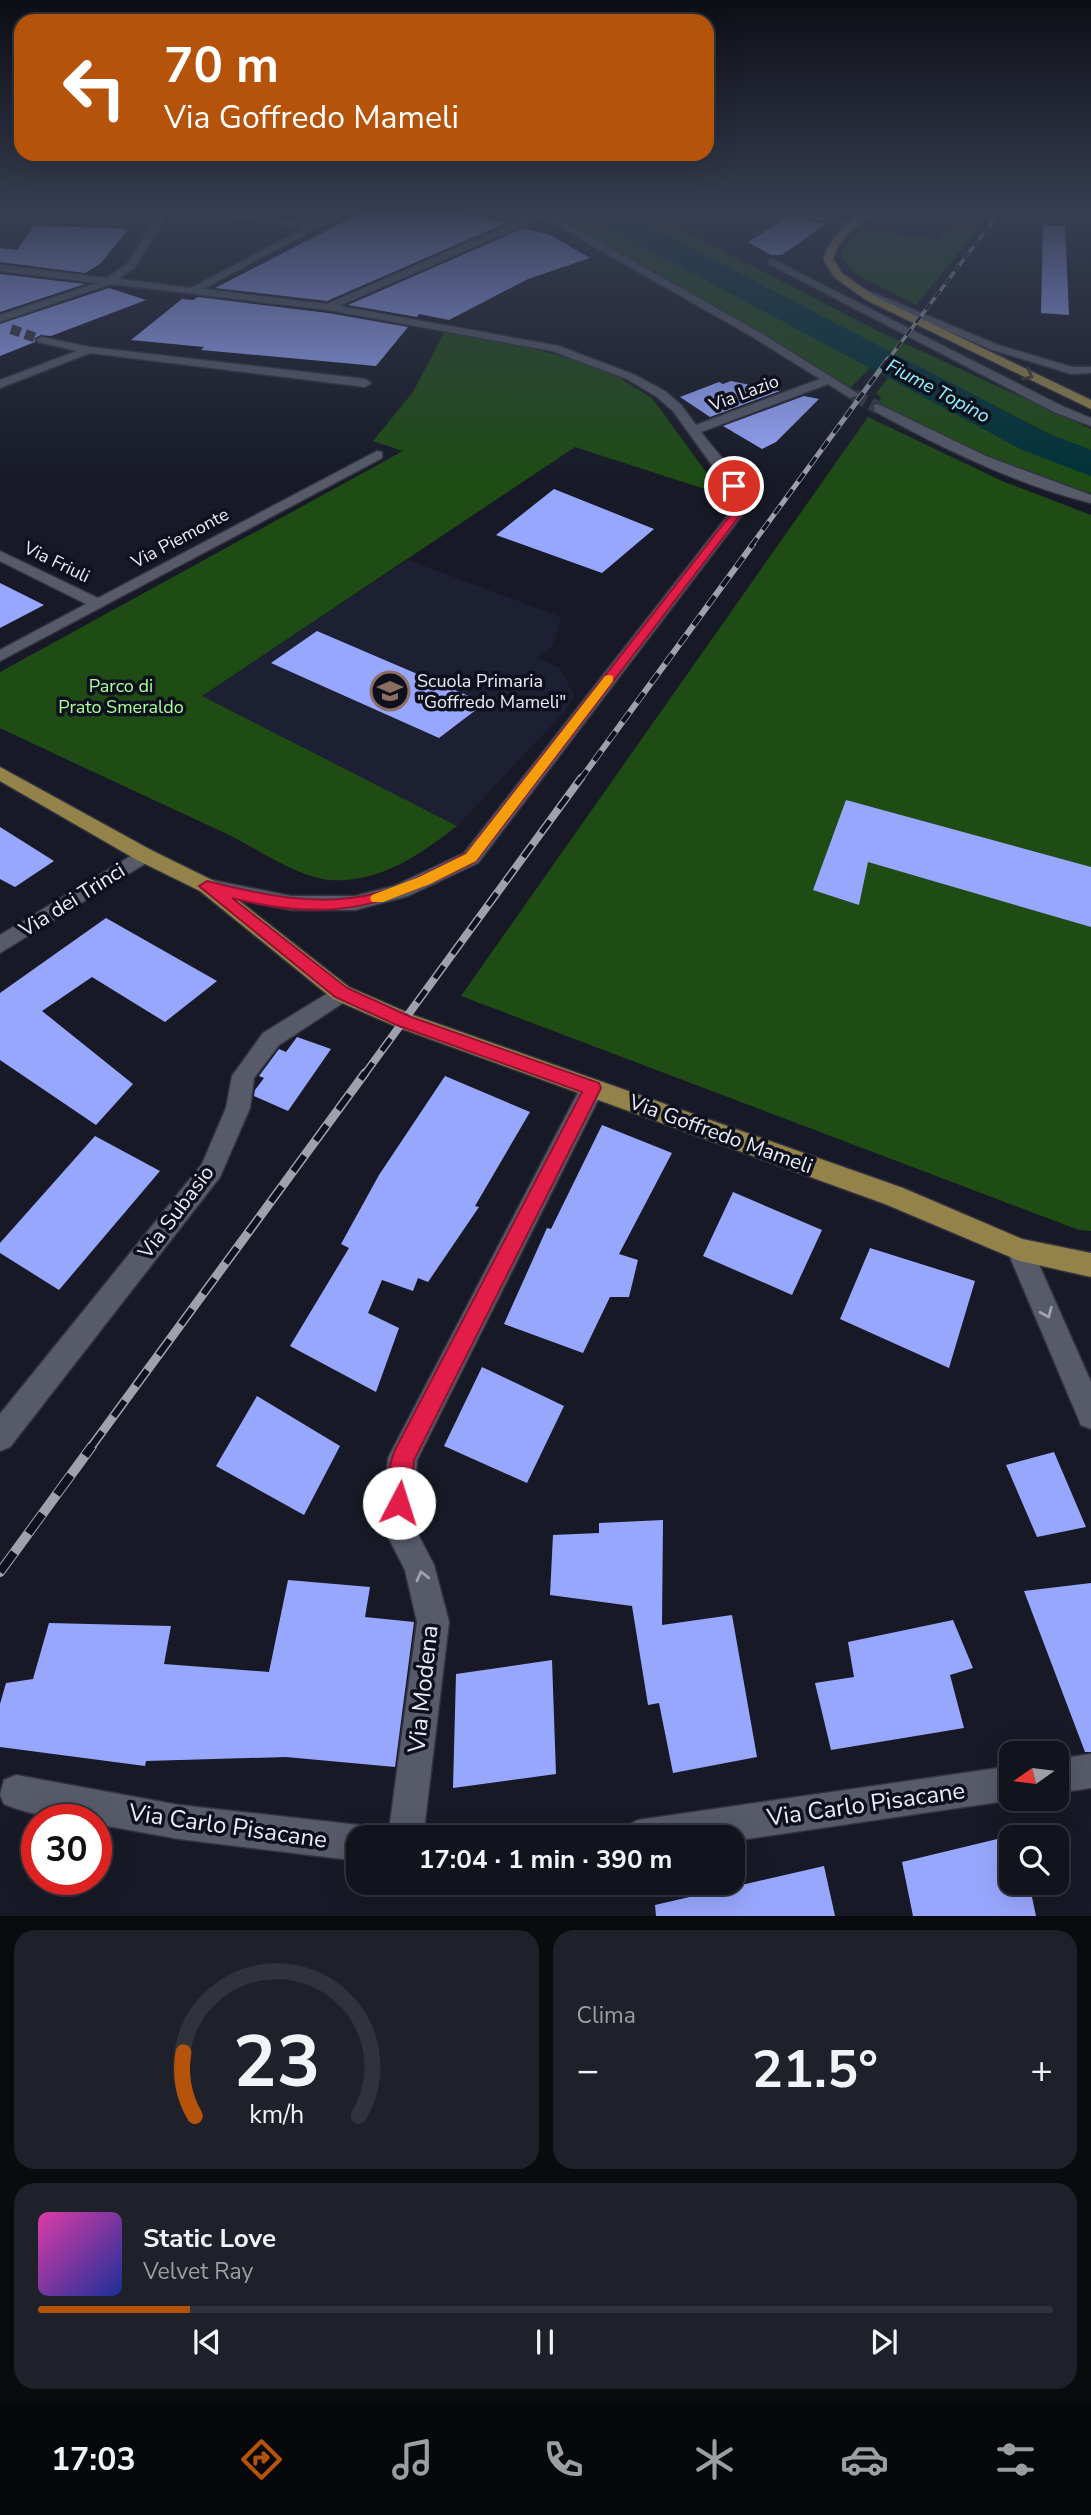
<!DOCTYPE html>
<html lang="it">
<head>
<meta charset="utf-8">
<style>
	:root { --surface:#11141c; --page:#1e2129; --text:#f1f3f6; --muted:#9c9ea3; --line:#30333b; --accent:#b45309 }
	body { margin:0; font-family:"Nunito Sans",sans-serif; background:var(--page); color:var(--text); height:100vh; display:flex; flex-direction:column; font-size:26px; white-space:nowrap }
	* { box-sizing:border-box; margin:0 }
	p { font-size:23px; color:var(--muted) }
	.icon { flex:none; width:38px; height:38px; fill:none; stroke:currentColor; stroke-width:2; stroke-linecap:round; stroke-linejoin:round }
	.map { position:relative; height:1916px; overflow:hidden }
	.panel { display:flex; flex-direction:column; gap:14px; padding:14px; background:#090b0f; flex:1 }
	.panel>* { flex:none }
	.banner { position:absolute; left:14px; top:14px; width:700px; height:147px; border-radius:21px; box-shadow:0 7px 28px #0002,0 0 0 2px var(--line); background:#b45309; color:#fff; overflow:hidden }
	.needle { width:46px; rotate:256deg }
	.fabs { position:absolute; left:999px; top:1741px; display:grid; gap:14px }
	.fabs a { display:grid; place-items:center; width:70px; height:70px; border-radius:14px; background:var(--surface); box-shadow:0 7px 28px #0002,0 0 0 2px var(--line); font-size:35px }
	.speed { position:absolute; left:21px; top:1804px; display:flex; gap:14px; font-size:35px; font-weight:700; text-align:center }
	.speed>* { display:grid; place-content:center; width:91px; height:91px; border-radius:50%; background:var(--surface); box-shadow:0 7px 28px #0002,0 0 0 2px var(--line); line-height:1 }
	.speed .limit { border:10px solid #d22; background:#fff; color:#111 }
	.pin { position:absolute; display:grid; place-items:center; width:60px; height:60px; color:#fff; margin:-30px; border:4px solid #fff; border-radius:50%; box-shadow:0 2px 7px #0007 }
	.me { position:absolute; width:77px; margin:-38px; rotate:5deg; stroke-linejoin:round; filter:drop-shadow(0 0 5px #0008) }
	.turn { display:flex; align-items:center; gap:24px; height:147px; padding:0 35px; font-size:32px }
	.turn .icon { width:91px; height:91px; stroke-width:2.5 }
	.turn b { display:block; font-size:49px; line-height:60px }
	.big { font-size:52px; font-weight:700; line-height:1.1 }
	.panel .widget { flex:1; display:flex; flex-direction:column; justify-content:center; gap:10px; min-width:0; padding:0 24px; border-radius:21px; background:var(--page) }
	.panel .dial { align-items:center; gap:0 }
	.dial svg { height:182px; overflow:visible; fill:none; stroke:var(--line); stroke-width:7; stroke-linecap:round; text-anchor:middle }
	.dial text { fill:var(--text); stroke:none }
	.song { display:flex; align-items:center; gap:21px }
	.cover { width:84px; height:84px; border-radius:10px; background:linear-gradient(135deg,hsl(320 70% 55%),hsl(230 70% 35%)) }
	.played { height:7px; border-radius:4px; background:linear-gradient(90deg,var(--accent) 15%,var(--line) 15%) }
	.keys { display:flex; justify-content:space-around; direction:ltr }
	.heat { display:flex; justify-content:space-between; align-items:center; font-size:38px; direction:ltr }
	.panel .tiles { flex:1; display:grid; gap:14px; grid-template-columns:1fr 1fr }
	.widget:last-child { grid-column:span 2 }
	.trip { position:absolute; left:346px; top:1825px; width:399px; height:70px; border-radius:21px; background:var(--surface); box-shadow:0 7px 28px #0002,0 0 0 2px var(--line); font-weight:700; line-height:70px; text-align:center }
	.tabs { display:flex; height:112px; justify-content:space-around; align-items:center; background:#07080b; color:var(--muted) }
	.tabs .icon { width:49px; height:49px }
	.tabs .selected { color:var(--accent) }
	.tabs b { font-size:32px; color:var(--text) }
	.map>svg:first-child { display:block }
</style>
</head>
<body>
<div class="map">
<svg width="1091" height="1917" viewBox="0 0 1091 1917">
	<rect width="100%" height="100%" fill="#171a26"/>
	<path fill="#1d2032" d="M408,560L561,617L553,646L537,658L560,668L574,696L565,711L457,826L201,696Z"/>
	<path fill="#1e4c14" d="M546,213H590L871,367L850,388L789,350Z
		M616,213H650L884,334L1091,429V453L1058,443Z
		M966,213H991L916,305L854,273L840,255L848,241L864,228L937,240Z
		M445,331L529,347L578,361L620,378L652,398L714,483L717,493L575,447L202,696L457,826C423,852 389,877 344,880C305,884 261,850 227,834C151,799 76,764 0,728V672L403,451L373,441L413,392Z
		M889,377L1023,448L1091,472V493C1017,470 946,443 879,403L881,397L876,393Z
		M868,417L1002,481L1091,515V1231L1079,1230L461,996Z"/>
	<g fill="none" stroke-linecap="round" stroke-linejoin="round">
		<path fill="#003337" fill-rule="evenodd" d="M588,213H623L1050,434L1091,450V476L1022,450L592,219Z"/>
	</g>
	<path fill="#98a7fe" d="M361,213H462L506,223L327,301L215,288Z
		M789,216L826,224L782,255H771L748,242Z
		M1043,225H1065L1069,315L1041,313Z
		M34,226L113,228L128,230L100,264L85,273L0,262V248L17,250Z
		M524,228L550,235L590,258L528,279L449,320L419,314L417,317L348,305Z
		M0,274L85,284L0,312Z
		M109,288L146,300L51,336L41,335L35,338V342L0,356V324Z
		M198,297L328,313L408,327L376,366L201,350L204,347L131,340L182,299L193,300Z
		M731,381L780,391L710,417L680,397L719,382L723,384Z
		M804,396L819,399L776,442L762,449L723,426Z
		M554,489L654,529L602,573L496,535Z
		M0,583L44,605L0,628Z
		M317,631L485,703L439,738L271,663Z
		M846,800L1091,867V927L868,862L859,905L813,890Z
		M0,827L54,861L15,887L0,879Z
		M106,918L217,981L165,1022L92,977L42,1011L133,1084L96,1125L0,1060V993Z
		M297,1037L331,1049L288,1111L254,1096L255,1090L264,1078L259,1076L279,1049L286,1052Z
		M445,1076L530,1112L475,1206L479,1207L428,1282L418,1278L413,1291L382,1280L368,1313L399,1328L376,1392L290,1346L349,1248L341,1244L379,1175Z
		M602,1125L672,1153L619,1254L638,1260L629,1297H610L583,1353L504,1324L547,1228L551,1229Z
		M95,1136L160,1171L59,1290L0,1253V1243Z
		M733,1192L822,1230L792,1295L703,1256Z
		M870,1248L975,1281L949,1368L840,1319Z
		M482,1367L564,1406L527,1483L444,1446Z
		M257,1396L340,1446L304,1515L216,1466Z
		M1054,1452L1086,1527L1037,1537L1006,1465Z
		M663,1520L662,1625L732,1615L757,1757L673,1773L659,1703L648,1705L632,1606L550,1595L553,1535L599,1533V1523Z
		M288,1580L370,1587L365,1617L414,1622L395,1767L286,1757L146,1761L145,1766L0,1747V1704L6,1683L33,1679L49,1623L171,1626L164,1664L269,1672Z
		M1091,1583V1752H1085L1024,1591Z
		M953,1620L973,1668L950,1675L964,1728L831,1750L815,1683L854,1677L848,1642Z
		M552,1660L556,1774L453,1788L456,1674Z
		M1018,1834V1838H1012V1883H1029L1036,1916H913L902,1862Z
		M824,1866L835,1916H656L655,1905Z"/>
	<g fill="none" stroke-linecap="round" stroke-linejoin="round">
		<path stroke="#373a45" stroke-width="10" stroke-dasharray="10 5" stroke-linecap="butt" d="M11,329L42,340"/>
		<path stroke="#373a45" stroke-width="13" stroke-dasharray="13 6" stroke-linecap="butt" d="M854,395L878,408"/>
		<defs>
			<path id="minor" d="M159,213H168L135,267L119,279L191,288L305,228L225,216L221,213C251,213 279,221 309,223C321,224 332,213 345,213L203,289L327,304L535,213H548L759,332L860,395L850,398L828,384L701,432C718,455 750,483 743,514L478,863L408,896L355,910H291L200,891L197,886L200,881L207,879L291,896H355L394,886L464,853L729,514L732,501L727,486L673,411L657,397L627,379L552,351L328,310L111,284L0,322V315L97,283L0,271V265L107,278L128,263ZM542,217L751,336L820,379L696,425L681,405L665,391L635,375L559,346L339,306Z
				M786,213H805L857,224L852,227Z
				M772,259L1062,406L1091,418V426L1054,412L769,264V260Z
				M857,286L998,345L1072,367H1091V373L1071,374L990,349L853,291V287Z
				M42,337L90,347L365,379L371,383L365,387L90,353L0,388V380L77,351L38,342L36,340Z
				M878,404L986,456L1091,495V503C1015,484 942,448 874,411V405Z
				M377,451L382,452V458L0,661V650L86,604L0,561V551L98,598Z
				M144,848L151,850L154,855L151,860L0,953V935Z
				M341,985L349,987L352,993L349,999L279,1045L254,1078L250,1108L220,1177L10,1447L0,1451V1414L202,1164L226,1108L232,1076L263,1033Z
				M592,1079L600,1081L604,1088L417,1460L412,1523L434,1565L449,1622L423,1838H388L417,1622L405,1570L382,1525L388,1458L584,1081Z
				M1020,1239L1029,1242L1091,1382V1429L1081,1425L1007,1250L1011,1242Z
				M1091,1754V1788L1057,1793V1759Z
				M1012,1766V1799H1015L1012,1800L733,1841V1838H621L626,1826L638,1820Z
				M16,1775L179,1805L359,1825L371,1831L374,1838H359V1861L179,1839L96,1824V1820C66,1820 32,1816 4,1804L0,1795L4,1780Z"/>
			<path id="major" d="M862,213H873C856,228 840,236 833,259L842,273L874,296L1091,400V409L866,300L834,277L823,259C830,237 845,225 862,213Z
				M0,767L151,850L214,881L349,987L413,1015L903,1188L1022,1239L1091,1253V1277L1020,1261L885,1204L397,1027L333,999L200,891L137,860L0,781Z"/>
		</defs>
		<use href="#minor" stroke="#32333d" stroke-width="3"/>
		<use href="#major" stroke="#32333d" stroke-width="3"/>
		<use href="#minor" fill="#565a69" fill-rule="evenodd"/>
		<use href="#major" fill="#93834b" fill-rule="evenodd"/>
		<defs>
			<path id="rail-far5" d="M887,361L999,213"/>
			<path id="rail-far4" d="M751,546L888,359"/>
			<path id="rail-far3" d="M580,780L753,544"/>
			<path id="rail-far2" d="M364,1075L581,778"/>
			<path id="rail-far1" d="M91,1447L365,1073"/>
			<path id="rail" d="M0,1572L92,1446"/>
		</defs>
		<use href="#rail-far5" stroke="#9fa1ab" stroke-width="3.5"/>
		<use href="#rail-far4" stroke="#9fa1ab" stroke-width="5"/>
		<use href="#rail-far3" stroke="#9fa1ab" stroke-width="6"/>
		<use href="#rail-far2" stroke="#9fa1ab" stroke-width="8"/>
		<use href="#rail-far1" stroke="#9fa1ab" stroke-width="9"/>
		<use href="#rail" stroke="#9fa1ab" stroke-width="10"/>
		<use href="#rail-far5" stroke="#0e111d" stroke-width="2.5" stroke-dasharray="8" stroke-linecap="butt"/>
		<use href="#rail-far4" stroke="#0e111d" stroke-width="3.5" stroke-dasharray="10" stroke-linecap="butt"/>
		<use href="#rail-far3" stroke="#0e111d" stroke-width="4.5" stroke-dasharray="12" stroke-linecap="butt"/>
		<use href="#rail-far2" stroke="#0e111d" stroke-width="5" stroke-dasharray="15" stroke-linecap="butt"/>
		<use href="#rail-far1" stroke="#0e111d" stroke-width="6" stroke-dasharray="19" stroke-linecap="butt"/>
		<use href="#rail" stroke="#0e111d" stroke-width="8" stroke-dasharray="24" stroke-linecap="butt"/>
	</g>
	<defs><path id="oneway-chevron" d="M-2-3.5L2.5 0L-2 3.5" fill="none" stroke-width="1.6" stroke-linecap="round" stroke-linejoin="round" transform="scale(1.75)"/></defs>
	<use stroke="#433f2f" href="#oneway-chevron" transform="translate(1028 375) rotate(26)"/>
	<g stroke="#a0a3af">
		<use href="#oneway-chevron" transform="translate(1047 1313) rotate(67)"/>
		<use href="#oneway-chevron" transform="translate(422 1576) rotate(-104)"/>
	</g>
	<linearGradient id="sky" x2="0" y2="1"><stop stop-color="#0d0e15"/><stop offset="0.44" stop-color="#363e52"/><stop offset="1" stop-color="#363e52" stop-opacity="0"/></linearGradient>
	<rect width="1091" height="481" fill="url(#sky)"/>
	<path fill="#e11d48" stroke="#92132f" stroke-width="2" d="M731,484L739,486L744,501L741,514L476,861C387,906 331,924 232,898L347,988L411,1017L599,1083L601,1088L414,1460L410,1503L407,1511L399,1514L391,1511C385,1495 388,1466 395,1450L582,1092L399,1026L335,997L199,886L207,881C262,895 321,908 377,893C408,885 437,868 466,854L731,514L734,501Z"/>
	<path fill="#f59e0b" d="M609,675L613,676V681L476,861L430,884L383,902H372L370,898L372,895L419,877L466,854L605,676Z"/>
	<defs>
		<symbol id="school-ring" viewBox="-11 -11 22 22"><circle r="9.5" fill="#0e111d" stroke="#8d6e63" stroke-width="1.5"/><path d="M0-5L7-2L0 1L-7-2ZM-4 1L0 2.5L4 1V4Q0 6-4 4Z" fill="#8d6e63"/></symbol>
	</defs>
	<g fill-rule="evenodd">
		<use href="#school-ring" x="368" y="669" width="44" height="44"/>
	</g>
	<g text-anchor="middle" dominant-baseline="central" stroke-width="7" stroke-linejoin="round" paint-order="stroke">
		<g font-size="18" fill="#eaecf5" stroke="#0e111d">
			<text transform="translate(744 393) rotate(-21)">Via Lazio</text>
			<text transform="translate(180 538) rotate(-28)">Via Piemonte</text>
			<text transform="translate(57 562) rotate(26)">Via Friuli</text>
		</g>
		<g font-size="18" fill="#eaecf5" stroke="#0e111d" text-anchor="start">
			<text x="417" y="681">Scuola Primaria<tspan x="417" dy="21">"Goffredo Mameli"</tspan></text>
		</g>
		<g font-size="18" fill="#a9fe98" stroke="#0e111d">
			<text x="121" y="686">Parco di<tspan x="121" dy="21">Prato Smeraldo</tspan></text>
		</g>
		<g font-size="19" font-style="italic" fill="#8ef1fb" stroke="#0e111d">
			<text transform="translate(938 391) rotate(28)">Fiume Topino</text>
		</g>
		<g font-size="21" fill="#eaecf5" stroke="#0e111d">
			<text transform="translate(72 900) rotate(-32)">Via dei Trinci</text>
			<text transform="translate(721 1134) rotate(20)">Via Goffredo Mameli</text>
			<text transform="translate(176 1212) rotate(-53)">Via Subasio</text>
		</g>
		<g font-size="24" fill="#eaecf5" stroke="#0e111d">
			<text transform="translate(423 1689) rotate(-84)">Via Modena</text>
			<text transform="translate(866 1804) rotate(-8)">Via Carlo Pisacane</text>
			<text transform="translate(228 1826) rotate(8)">Via Carlo Pisacane</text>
		</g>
	</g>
</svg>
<div class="fabs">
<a><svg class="needle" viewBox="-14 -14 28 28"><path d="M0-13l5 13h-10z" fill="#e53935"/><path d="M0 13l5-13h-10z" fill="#9c9ea3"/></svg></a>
<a><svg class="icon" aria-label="search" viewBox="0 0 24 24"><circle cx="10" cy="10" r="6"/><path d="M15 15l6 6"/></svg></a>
</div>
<div class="speed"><div class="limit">30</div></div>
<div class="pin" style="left:734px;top:486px;background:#d93025"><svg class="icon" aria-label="arrive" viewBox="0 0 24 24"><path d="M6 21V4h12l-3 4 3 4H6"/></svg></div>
<svg class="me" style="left:399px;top:1503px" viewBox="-20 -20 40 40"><circle r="19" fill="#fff"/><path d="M0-13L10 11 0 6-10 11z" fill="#e11d48"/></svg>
<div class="trip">17:04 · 1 min · 390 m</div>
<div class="banner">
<div class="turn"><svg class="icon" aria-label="left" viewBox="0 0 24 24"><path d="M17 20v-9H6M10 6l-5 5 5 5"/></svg><div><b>70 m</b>Via Goffredo Mameli</div></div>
</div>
</div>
<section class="panel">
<div class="tiles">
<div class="widget dial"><svg viewBox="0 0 100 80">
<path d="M14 69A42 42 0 1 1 86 69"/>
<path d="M14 69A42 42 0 0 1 9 41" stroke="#b45309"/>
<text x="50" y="56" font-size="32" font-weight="700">23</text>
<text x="50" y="72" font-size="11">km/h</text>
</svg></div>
<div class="widget"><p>Clima</p>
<div class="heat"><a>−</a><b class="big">21.5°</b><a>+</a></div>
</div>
<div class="widget">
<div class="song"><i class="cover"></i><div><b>Static Love</b><p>Velvet Ray</p></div></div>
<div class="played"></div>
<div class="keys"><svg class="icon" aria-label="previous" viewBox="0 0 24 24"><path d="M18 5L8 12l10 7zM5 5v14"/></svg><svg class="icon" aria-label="pause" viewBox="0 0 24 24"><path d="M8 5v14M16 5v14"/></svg><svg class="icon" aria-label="next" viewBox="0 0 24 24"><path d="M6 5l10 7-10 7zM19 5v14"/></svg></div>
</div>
</div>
</section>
<nav class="tabs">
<b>17:03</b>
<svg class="icon selected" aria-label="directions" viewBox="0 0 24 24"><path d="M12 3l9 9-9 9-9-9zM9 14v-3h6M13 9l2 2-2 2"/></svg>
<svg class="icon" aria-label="music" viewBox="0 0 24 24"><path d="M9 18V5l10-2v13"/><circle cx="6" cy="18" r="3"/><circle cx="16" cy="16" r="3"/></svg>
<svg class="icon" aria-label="phone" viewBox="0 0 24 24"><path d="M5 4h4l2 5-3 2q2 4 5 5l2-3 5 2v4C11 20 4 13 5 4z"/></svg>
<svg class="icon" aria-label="climate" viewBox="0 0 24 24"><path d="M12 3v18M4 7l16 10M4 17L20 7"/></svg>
<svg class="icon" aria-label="car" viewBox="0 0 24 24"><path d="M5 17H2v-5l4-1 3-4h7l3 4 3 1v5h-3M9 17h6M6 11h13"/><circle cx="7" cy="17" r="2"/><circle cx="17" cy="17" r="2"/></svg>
<svg class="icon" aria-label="filters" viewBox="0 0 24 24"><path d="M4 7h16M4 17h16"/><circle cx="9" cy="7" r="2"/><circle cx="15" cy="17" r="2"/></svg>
</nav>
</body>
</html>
